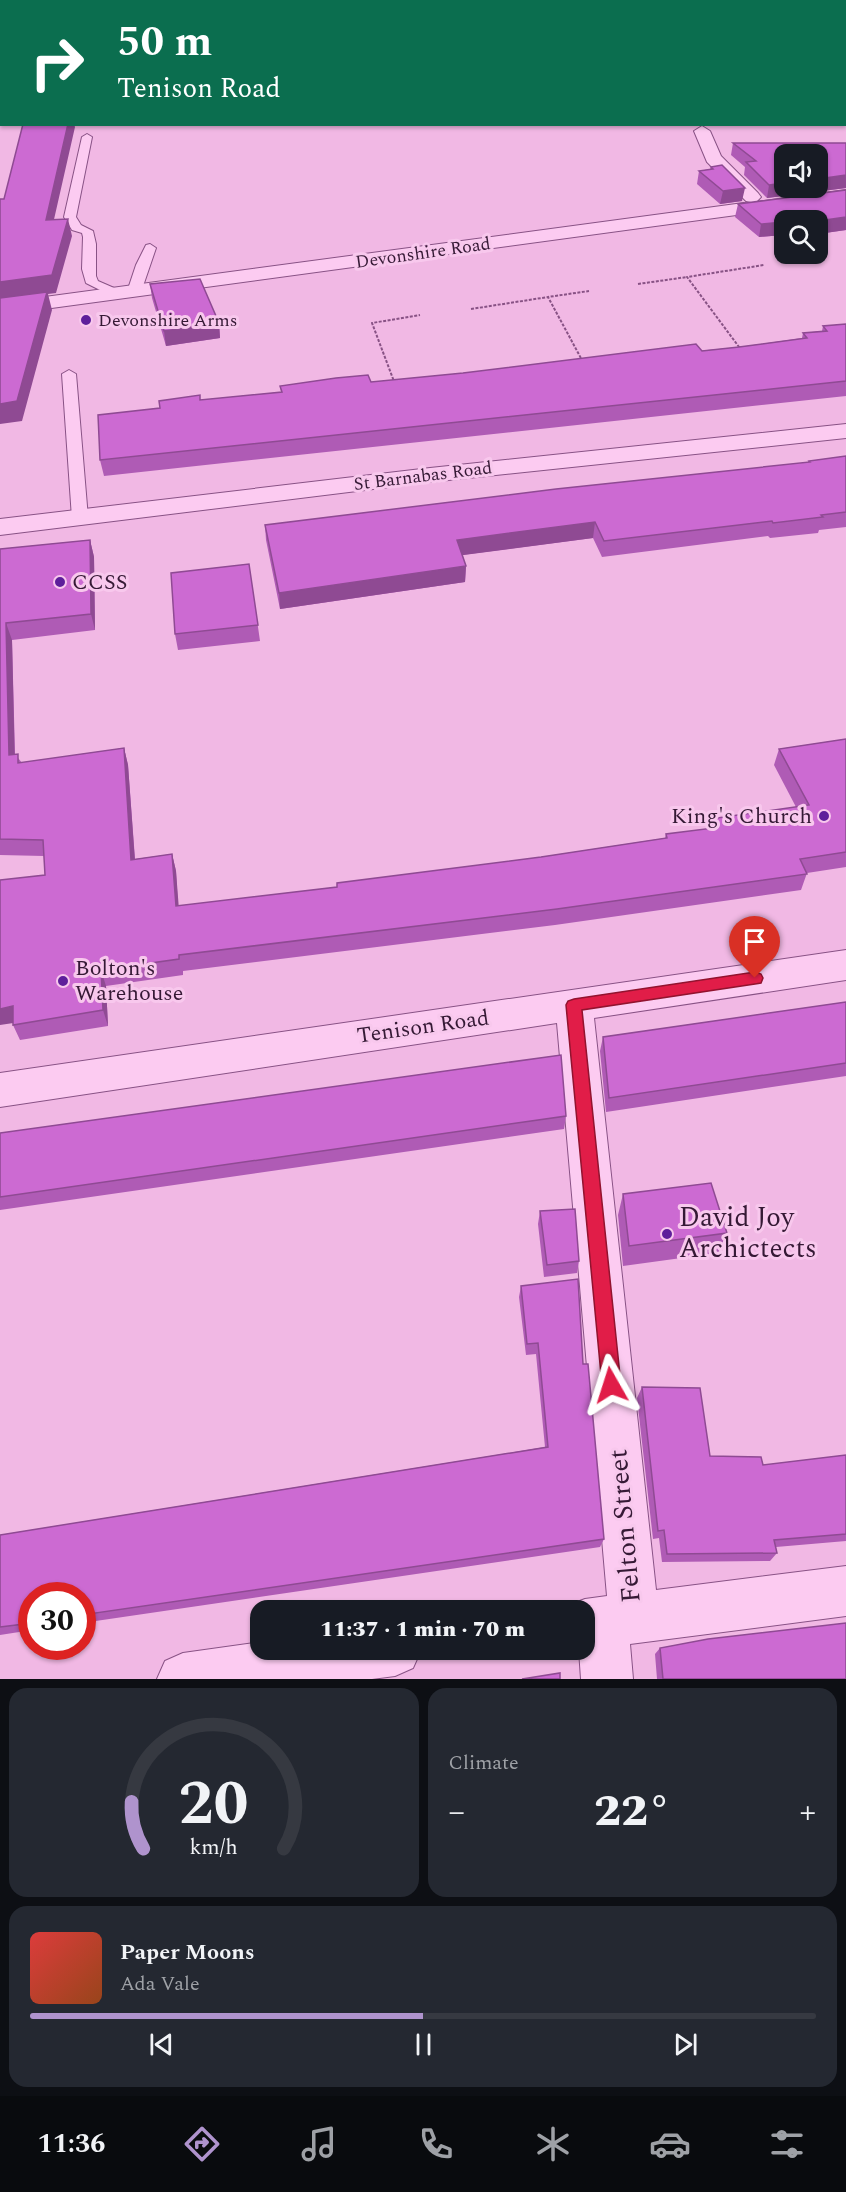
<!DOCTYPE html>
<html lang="en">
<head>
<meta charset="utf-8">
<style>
	:root { --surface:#171b24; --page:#242831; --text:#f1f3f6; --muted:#9ea1a6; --line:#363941; --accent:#af93cd }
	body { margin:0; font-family:Spectral,serif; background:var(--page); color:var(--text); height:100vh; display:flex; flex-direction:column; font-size:22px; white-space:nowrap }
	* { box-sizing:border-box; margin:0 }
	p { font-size:20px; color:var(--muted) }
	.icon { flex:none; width:33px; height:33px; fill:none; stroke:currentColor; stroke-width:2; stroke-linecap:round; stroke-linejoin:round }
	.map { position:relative; height:1679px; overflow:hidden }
	.drawer { display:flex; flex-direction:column; gap:9px; padding:9px; background:#0d0f14; flex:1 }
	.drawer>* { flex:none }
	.banner { position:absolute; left:0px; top:0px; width:846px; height:126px; box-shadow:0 2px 4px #0004; background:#0b6e4f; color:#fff; overflow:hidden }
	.tools { position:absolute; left:774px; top:144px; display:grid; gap:12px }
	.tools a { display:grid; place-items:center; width:54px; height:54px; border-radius:12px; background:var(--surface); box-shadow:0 2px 4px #0004; font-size:30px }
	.speed { position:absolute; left:18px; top:1582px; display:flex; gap:12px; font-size:30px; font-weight:700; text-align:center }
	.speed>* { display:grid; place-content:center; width:78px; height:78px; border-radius:50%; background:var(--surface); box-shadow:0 2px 4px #0004; line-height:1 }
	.speed .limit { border:9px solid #d22; background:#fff; color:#111 }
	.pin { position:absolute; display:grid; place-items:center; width:51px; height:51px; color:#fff; margin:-62px -26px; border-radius:50% 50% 50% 0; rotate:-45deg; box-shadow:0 0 6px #0007 }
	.pin .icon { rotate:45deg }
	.me { position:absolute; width:66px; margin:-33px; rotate:354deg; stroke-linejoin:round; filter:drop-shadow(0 0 4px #0008) }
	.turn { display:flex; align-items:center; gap:21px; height:126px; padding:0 18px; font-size:27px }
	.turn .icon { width:78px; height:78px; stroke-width:2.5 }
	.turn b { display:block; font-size:42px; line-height:51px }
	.big { font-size:45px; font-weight:800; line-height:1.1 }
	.drawer .card { flex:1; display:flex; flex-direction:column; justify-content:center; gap:9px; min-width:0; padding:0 21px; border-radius:18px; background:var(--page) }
	.drawer .dial { align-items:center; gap:0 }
	.dial svg { height:156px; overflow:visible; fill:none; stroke:var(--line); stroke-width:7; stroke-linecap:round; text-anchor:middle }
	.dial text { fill:var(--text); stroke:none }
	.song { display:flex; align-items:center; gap:18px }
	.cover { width:72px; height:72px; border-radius:9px; background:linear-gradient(135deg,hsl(0 70% 55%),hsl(20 70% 35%)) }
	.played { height:6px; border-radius:3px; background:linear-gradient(90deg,var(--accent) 50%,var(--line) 50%) }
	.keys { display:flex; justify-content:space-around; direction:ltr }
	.heat { display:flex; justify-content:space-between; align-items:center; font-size:33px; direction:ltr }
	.drawer .tiles { flex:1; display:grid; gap:9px; grid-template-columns:1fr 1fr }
	.card:last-child { grid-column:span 2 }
	.trip { position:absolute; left:250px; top:1600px; width:345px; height:60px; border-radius:18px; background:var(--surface); box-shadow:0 2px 4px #0004; font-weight:800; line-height:60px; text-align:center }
	.tabs { display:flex; height:96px; justify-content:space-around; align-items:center; background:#090b0e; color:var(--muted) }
	.tabs .icon { width:42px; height:42px }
	.tabs .selected { color:var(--accent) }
	.tabs b { font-size:27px; color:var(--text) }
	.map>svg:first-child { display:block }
</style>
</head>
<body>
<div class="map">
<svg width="846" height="1679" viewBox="0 0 846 1679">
	<rect width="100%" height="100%" fill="#f1b8e4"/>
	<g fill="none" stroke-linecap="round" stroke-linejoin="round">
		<defs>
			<path id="service" d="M624,0H643L623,2Z
				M87,134L92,137L76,217L81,225L93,231L96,244V276L98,281L121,291L123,294L116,298L86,283L82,269L83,237L82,233L72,230L64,217L82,137Z
				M150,244L156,248L141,292L139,295H129L127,292L136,265L146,245Z
				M69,370L76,374L88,518L80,523L72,518L62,374Z"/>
			<path id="minor" d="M542,0H557L558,2H543Z
				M0,14H2V22H0Z
				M702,126L710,131L721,156L758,193L761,197L756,202L846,190V200L0,315V303L751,202L746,201L707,162L694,131Z
				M846,424V438L430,482L0,535V519L430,468Z
				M846,950V980L594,1018L656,1590L846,1566V1616L630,1644L633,1679H581L579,1650H585V1611H565L567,1606L585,1599L607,1596L557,1023L0,1107V1073Z
				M261,1642V1650H421L413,1668L395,1676L372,1679H157L165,1661L183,1653Z"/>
			<path id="tertiary" d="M0,58H2L0,71Z"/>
		</defs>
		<use href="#service" stroke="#885285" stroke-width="2"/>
		<use href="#minor" stroke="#885285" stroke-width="2"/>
		<use href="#tertiary" stroke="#885285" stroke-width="2"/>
		<path stroke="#885285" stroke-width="2" stroke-dasharray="3 1.5" stroke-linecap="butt" d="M638,284L687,277
			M471,309L548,297
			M742,351L687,277L764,265
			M583,362L548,297L589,291
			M395,384L372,323L420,315"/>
		<use href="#service" fill="#fccbf1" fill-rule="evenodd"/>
		<use href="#minor" fill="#fccbf1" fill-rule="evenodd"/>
		<use href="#tertiary" fill="#fccbf1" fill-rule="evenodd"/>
	</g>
	<path fill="#af5bb5" d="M0,0H398L401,2H2V13H0Z
		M733,143H846V188L767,198L744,175L745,167L731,155Z
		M711,167L742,201L720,204L697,184L699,171L710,169Z
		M846,190V230L818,234V220H784V235L759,237L735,217L738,204Z
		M150,284L219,323L220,338L166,346L152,298Z
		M846,324V396L104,476L100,460L160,408L200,400L281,392L280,386L371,382L739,347L802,338L803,333L822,331L823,326Z
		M846,456V527L819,530L818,533L770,538L768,536L602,557L593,538L462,555L466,566L465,582L280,609L266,540L265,525L808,463L809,461Z
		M90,540L94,557L95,630L12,640L15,754L22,763L124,748L128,765L135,859L172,854L176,871L178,906L337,887L541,857L665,838L666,834L708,829L710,819L796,807L774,765L779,749L846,739V867L807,873L801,890L555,925L183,971V975L106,986L108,1026L20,1040L13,1025L45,875L44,856L0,855V549Z
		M249,564L260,641L178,650L175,634Z
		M846,1002V1076L606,1112L600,1051L603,1037Z
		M566,1116L564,1129L0,1210V1133Z
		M623,1194L727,1233L718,1253L623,1266L618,1215Z
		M540,1211L579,1261L577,1273L544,1277L538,1224Z
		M521,1286L583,1364L604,1539L600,1547L82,1623V1596H32V1630L0,1635V1535L545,1447L536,1354L526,1355L519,1297Z
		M642,1387L710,1456L763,1465L846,1455V1541L776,1547L777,1553L770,1561L662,1562L659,1538L653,1539L637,1398Z
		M660,1648L846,1679H657L655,1654Z"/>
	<path fill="#8f4a93" d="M68,124H74L75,127L50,237L46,220Z
		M846,175V188L767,198L769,185L784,183V188H818V179Z
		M745,188L742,201L720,204L723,191Z
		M846,217V230L818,234V221Z
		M68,219L72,236L56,293L48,294L52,310L22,421L0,424V282Z
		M784,222V235L759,237L761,224Z
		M219,323L220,338L166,346L164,331Z
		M595,522L593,538L456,556L457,540Z
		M90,540L94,557L95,630L91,614Z
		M466,566L465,582L280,609L279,593Z
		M6,623L12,640L15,771L9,755Z
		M124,748L128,765L136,876L131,860Z
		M172,854L176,871L180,923L176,906Z
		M101,970L106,986L108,1026L103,1010Z
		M13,1006L20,1022L0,1025V1009Z"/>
	<path fill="#cc6ad2" stroke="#8f4a93" stroke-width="1.5" d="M0,0H23L0,1Z
		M76,0H398L401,2H77Z
		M23,124H68L46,220L68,219L52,275L0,282V199H4Z
		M733,143H846V175L818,179V154H784V183L769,185L746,162L756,161Z
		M722,165L745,188L723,191L699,171L713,169L711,167Z
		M846,190V217L818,221L784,220V222L761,224L738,204Z
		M200,279L219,323L164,331L150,284Z
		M47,292L17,401L0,404V298Z
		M846,324V381L100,460L98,415L160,408L159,401L200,395V400L282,392L280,386L336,378L368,375L371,382L463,373L696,344L702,351L739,347L807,338L803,333L827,331L823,326Z
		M846,456V512L821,515L823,517L773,523L772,521L604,541L595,522L457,540L466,566L279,593L265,525L556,489L810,462L809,461Z
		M90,540L91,614L6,623L9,755L18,754V763L124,748L131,860L172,854L176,906L337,887V883L541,857L667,838L666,834L714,828L710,819L809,805L779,749L846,739V852L800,859L807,874L557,909L179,955V959L101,970L103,1010L13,1025V1006L0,1009V880L45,875L43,840L0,839V549Z
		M249,564L258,625L175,634L171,573Z
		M846,1002V1063L609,1098L603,1037Z
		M561,1055L566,1116L0,1197V1133Z
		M711,1183L727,1233L629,1246L623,1194Z
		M575,1209L579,1261L547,1265L540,1211Z
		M578,1279L583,1364H588L604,1539L82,1615V1596H32V1623L0,1627V1535L548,1447L538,1343L527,1344L521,1286Z
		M642,1387L700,1388L710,1456L761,1457L763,1465L846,1455V1534L774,1540L777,1553L667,1554L664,1530L658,1531Z
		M846,1623V1679H663L660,1648L708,1639Z
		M560,1673V1679H522Z"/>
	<path fill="#e11d48" stroke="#92132f" stroke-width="1.5" d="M755,972L761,974L763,978L761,983L755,984L582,1010L621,1385L618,1391L611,1394L605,1391L602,1385L566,1005L568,1001L574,999Z"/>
	<g fill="#5e1e9b" stroke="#f8c8ed" stroke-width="2">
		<circle cx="86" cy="320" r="6"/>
		<circle cx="60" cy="582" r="6"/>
		<circle cx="824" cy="816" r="6"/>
		<circle cx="63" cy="981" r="6"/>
		<circle cx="667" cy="1234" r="6"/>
	</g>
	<g text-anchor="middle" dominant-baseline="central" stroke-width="6" stroke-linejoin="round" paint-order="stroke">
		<g font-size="18" fill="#351935" stroke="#f8c8ed">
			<text transform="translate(423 253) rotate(-8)">Devonshire Road</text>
			<text transform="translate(423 476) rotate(-7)">St Barnabas Road</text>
		</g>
		<g font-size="18" fill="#351935" stroke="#f8c8ed" text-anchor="start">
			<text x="98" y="320">Devonshire Arms</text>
		</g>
		<g font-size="22" fill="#351935" stroke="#f8c8ed" text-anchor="start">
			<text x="72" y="582">CCSS</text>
			<text x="812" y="816" text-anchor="end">King's Church</text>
			<text x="75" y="968">Bolton's<tspan x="75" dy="25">Warehouse</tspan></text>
		</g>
		<g font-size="22" fill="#351935" stroke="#f8c8ed">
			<text transform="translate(423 1027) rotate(-8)">Tenison Road</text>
		</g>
		<g font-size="27" fill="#351935" stroke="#f8c8ed" text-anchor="start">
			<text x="679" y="1218">David Joy<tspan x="679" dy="31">Archictects</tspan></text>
		</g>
		<g font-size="27" fill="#351935" stroke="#f8c8ed">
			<text transform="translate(625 1526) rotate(-95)">Felton Street</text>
		</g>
	</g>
</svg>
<div class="tools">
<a><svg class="icon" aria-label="sound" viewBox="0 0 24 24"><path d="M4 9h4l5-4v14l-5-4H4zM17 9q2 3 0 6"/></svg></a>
<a><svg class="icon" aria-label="search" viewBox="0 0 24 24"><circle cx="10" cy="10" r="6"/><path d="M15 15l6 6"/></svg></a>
</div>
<div class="speed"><div class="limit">30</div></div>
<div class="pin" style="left:755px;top:978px;background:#d93025"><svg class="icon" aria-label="arrive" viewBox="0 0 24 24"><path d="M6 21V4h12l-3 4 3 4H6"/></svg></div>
<svg class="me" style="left:611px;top:1385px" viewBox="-20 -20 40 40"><path d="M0-17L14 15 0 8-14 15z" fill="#e11d48" stroke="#fff" stroke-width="4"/></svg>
<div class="trip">11:37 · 1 min · 70 m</div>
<div class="banner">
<div class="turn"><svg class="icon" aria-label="right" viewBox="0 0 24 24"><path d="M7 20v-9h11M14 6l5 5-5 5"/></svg><div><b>50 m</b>Tenison Road</div></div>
</div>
</div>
<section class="drawer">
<div class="tiles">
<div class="card dial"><svg viewBox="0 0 100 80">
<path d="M14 69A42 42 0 1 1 86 69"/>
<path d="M14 69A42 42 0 0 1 8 45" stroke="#af93cd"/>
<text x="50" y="56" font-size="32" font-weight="700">20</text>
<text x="50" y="72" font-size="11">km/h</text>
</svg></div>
<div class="card"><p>Climate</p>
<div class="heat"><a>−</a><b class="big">22°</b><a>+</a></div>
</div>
<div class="card">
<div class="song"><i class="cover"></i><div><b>Paper Moons</b><p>Ada Vale</p></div></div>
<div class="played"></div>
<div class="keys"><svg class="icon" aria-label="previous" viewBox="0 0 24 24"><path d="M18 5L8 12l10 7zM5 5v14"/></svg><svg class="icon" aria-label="pause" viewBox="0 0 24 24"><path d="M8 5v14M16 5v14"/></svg><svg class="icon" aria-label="next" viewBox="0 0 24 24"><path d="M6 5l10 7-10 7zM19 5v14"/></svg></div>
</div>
</div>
</section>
<nav class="tabs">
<b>11:36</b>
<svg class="icon selected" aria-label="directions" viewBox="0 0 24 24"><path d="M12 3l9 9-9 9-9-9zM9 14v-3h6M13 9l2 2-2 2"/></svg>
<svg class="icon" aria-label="music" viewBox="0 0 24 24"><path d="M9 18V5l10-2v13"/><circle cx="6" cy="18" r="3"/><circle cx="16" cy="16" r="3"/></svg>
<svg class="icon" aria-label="phone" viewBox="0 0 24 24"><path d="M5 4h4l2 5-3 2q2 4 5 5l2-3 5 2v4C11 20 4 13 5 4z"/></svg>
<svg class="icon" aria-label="climate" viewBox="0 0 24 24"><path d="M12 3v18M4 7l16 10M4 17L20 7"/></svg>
<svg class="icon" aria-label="car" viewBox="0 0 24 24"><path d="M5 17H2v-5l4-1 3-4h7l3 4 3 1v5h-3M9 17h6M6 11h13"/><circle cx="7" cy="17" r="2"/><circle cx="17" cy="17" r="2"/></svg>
<svg class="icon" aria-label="filters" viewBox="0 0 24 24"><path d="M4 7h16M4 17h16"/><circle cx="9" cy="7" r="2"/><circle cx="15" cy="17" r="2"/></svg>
</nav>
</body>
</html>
